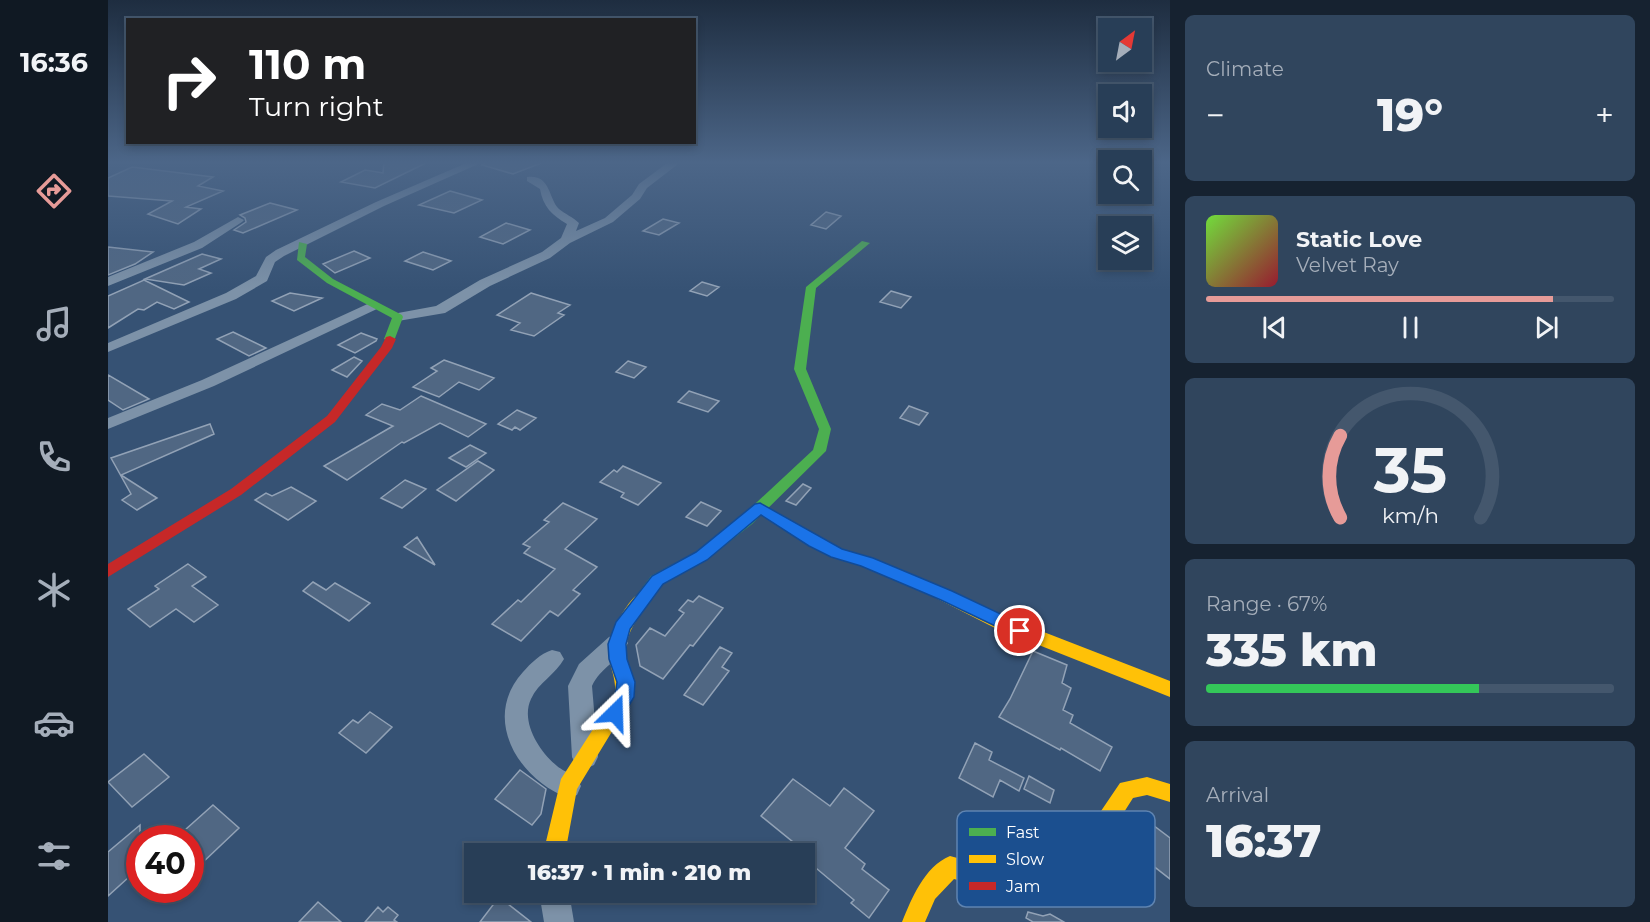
<!DOCTYPE html>
<html lang="en">
<head>
<meta charset="utf-8">
<style>
	:root { --surface:#283e57; --page:#30455d; --text:#f1f3f6; --muted:#a5aeba; --line:#44576d; --accent:#e69b98 }
	body { margin:0; font-family:Montserrat,sans-serif; background:var(--page); color:var(--text); height:100vh; display:flex; flex-direction:column; font-size:22px; white-space:nowrap }
	* { box-sizing:border-box; margin:0 }
	p { font-size:20px; color:var(--muted) }
	.icon { flex:none; width:33px; height:33px; fill:none; stroke:currentColor; stroke-width:2; stroke-linecap:round; stroke-linejoin:round }
	.map { position:relative; flex:1; overflow:hidden }
	.panel { display:flex; flex-direction:column; gap:15px; padding:15px; background:#162230; width:480px }
	.panel>* { flex:none }
	.guide { position:absolute; left:18px; top:18px; width:570px; height:126px; border-radius:0px; box-shadow:0 3px 9px #0003,0 0 0 2px var(--line); background:#202124; color:#fff; overflow:hidden }
	.needle { width:39px; rotate:32deg }
	.buttons { position:absolute; left:990px; top:18px; display:grid; gap:12px }
	.buttons a { display:grid; place-items:center; width:54px; height:54px; border-radius:0px; background:var(--surface); box-shadow:0 3px 9px #0003,0 0 0 2px var(--line); font-size:30px }
	.speed { position:absolute; left:18px; top:825px; display:flex; gap:12px; font-size:30px; font-weight:700; text-align:center }
	.speed>* { display:grid; place-content:center; width:78px; height:78px; border-radius:50%; background:var(--surface); box-shadow:0 3px 9px #0003,0 0 0 2px var(--line); line-height:1 }
	.speed .limit { border:9px solid #d22; background:#fff; color:#111 }
	.pin { position:absolute; display:grid; place-items:center; width:51px; height:51px; color:#fff; margin:-26px; border:3px solid #fff; border-radius:50%; box-shadow:0 2px 6px #0007 }
	.me { position:absolute; width:66px; margin:-33px; rotate:22deg; stroke-linejoin:round; filter:drop-shadow(0 0 4px #0008) }
	.turn { display:flex; align-items:center; gap:21px; height:126px; padding:0 24px; font-size:27px }
	.turn .icon { width:78px; height:78px; stroke-width:2.5 }
	.turn b { display:block; font-size:42px; line-height:51px }
	.big { font-size:45px; font-weight:800; line-height:1.1 }
	.panel .widget { flex:1; display:flex; flex-direction:column; justify-content:center; gap:9px; min-width:0; padding:0 21px; border-radius:9px; background:var(--page) }
	.panel .dial { align-items:center; gap:0 }
	.dial svg { height:156px; overflow:visible; fill:none; stroke:var(--line); stroke-width:7; stroke-linecap:round; text-anchor:middle }
	.dial text { fill:var(--text); stroke:none }
	.song { display:flex; align-items:center; gap:18px }
	.cover { width:72px; height:72px; border-radius:9px; background:linear-gradient(135deg,hsl(100 70% 55%),hsl(350 70% 35%)) }
	.played { height:6px; border-radius:3px; background:linear-gradient(90deg,var(--accent) 85%,var(--line) 85%) }
	.keys { display:flex; justify-content:space-around; direction:ltr }
	.heat { display:flex; justify-content:space-between; align-items:center; font-size:33px; direction:ltr }
	.charge { height:9px; border-radius:4px; background:linear-gradient(90deg,#34c759 67%,var(--line) 0) }
	.trip { position:absolute; left:356px; top:843px; width:351px; height:60px; border-radius:0px; background:var(--surface); box-shadow:0 3px 9px #0003,0 0 0 2px var(--line); font-weight:800; line-height:60px; text-align:center }
	main { display:flex; flex:1; min-height:0 }
	.tabs { display:flex; flex-direction:column; width:108px; justify-content:space-around; align-items:center; background:#101923; color:var(--muted) }
	.tabs .icon { width:42px; height:42px }
	.tabs .active { color:var(--accent) }
	.tabs b { font-size:27px; color:var(--text) }
	.map>svg:first-child { display:block }
</style>
</head>
<body>
<main>
<nav class="tabs">
<b>16:36</b>
<svg class="icon active" aria-label="directions" viewBox="0 0 24 24"><path d="M12 3l9 9-9 9-9-9zM9 14v-3h6M13 9l2 2-2 2"/></svg>
<svg class="icon" aria-label="music" viewBox="0 0 24 24"><path d="M9 18V5l10-2v13"/><circle cx="6" cy="18" r="3"/><circle cx="16" cy="16" r="3"/></svg>
<svg class="icon" aria-label="phone" viewBox="0 0 24 24"><path d="M5 4h4l2 5-3 2q2 4 5 5l2-3 5 2v4C11 20 4 13 5 4z"/></svg>
<svg class="icon" aria-label="climate" viewBox="0 0 24 24"><path d="M12 3v18M4 7l16 10M4 17L20 7"/></svg>
<svg class="icon" aria-label="car" viewBox="0 0 24 24"><path d="M5 17H2v-5l4-1 3-4h7l3 4 3 1v5h-3M9 17h6M6 11h13"/><circle cx="7" cy="17" r="2"/><circle cx="17" cy="17" r="2"/></svg>
<svg class="icon" aria-label="filters" viewBox="0 0 24 24"><path d="M4 7h16M4 17h16"/><circle cx="9" cy="7" r="2"/><circle cx="15" cy="17" r="2"/></svg>
</nav>
<div class="map">
<svg width="1062" height="922" viewBox="0 0 1062 922">
	<rect width="100%" height="100%" fill="#365274"/>
	<path fill="#506783" stroke="#92a2b6" stroke-width="1.5" d="M276,161H322L267,188L233,182L257,170L275,173Z
		M379,161H435L436,162L405,174L374,165Z
		M24,167L105,177L90,186L115,191L78,207L93,209L70,224L40,214L64,201L0,196V178Z
		M342,191L374,200L346,213L311,205Z
		M162,203L189,210L135,233L126,230L138,222L137,218L132,215Z
		M718,212L733,216L718,229L703,225Z
		M555,219L571,223L551,235L535,231Z
		M398,223L422,230L395,244L372,237Z
		M0,247L45,252L27,264L0,275Z
		M246,251L262,258L227,273L215,264Z
		M315,252L343,261L325,270L297,261Z
		M94,254L113,259L91,269L103,273L76,285L37,279Z
		M36,280L81,302L66,309L49,302L36,310L30,309L0,328V296Z
		M594,282L611,287L599,296L582,291Z
		M783,291L803,297L793,308L772,302Z
		M182,293L214,298L186,311L164,301Z
		M423,293L462,305L450,313L456,315L426,336L403,330L412,323L389,315Z
		M125,332L158,348L141,356L109,339Z
		M253,333L269,339L268,341L247,353L230,345Z
		M246,357L254,361L239,377L224,370Z
		M336,360L353,366L386,378L371,390L351,382L331,397L305,387L329,371L323,368Z
		M520,361L538,367L526,378L508,372Z
		M0,375L41,399L15,410L0,400Z
		M581,391L611,401L600,412L570,402Z
		M313,396L378,424L360,437L332,423L296,443L294,442L239,480L216,466L285,426L258,415L274,404L292,410Z
		M801,406L820,413L811,425L792,418Z
		M409,410L428,418L412,430L407,427L404,430L390,424Z
		M102,424L106,434L13,475L49,498L29,510L14,500L23,494L3,458Z
		M362,445L378,453L358,467L341,458Z
		M370,461L386,470L348,501L329,490Z
		M515,466L553,483L530,505L513,497L516,493L492,482L506,470L509,472Z
		M297,480L318,489L294,508L273,498Z
		M695,484L703,488L688,505L678,501Z
		M183,487L208,501L180,520L147,500L158,493L164,496Z
		M593,502L613,511L599,526L578,517Z
		M455,503L489,519L457,549L489,567L465,590L472,594L450,616L442,611L413,641L384,624L410,600L413,602L447,569L416,553L422,547L415,544L441,522L436,520Z
		M309,537L327,565L296,547Z
		M80,564L98,577L84,586L110,605L86,622L68,609L42,627L20,609L51,589L47,586Z
		M205,582L218,590L227,583L262,603L241,621L195,591Z
		M591,596L615,608L585,646L582,645L555,679L532,666L528,645L542,628L557,636L576,613L571,610L580,600L585,602Z
		M612,647L624,653L614,667L621,671L595,705L576,695Z
		M925,651L959,665L954,683L963,688L955,710L965,715L962,723L1004,747L992,771L953,748L952,750L891,717L902,699Z
		M262,712L284,727L258,753L231,733L245,720L250,723Z
		M867,743L884,752L881,760L916,778L911,791L892,780L885,797L851,778Z
		M36,754L61,777L24,807L0,782Z
		M412,770L438,789L433,814L424,825L387,799Z
		M921,776L946,790L942,803L916,789Z
		M685,779L722,806L736,788L766,811L737,848L757,864L754,869L781,890L761,918L743,903L746,900L696,858V854H694L696,851L653,816Z
		M105,805L131,828L92,865L82,856V838H68Z
		M1029,813L1062,838V879L1012,840Z
		M32,825V867L0,896V852Z
		M391,897L423,922H372Z
		M210,902L233,922H191Z
		M270,907L275,912L280,907L290,915L286,920L289,922H257Z
		M920,912L935,916L942,914L956,922H925L918,918Z"/>
	<g fill="none" stroke-linecap="round" stroke-linejoin="round">
		<path fill="#7d92a8" fill-rule="evenodd" d="M363,161H377L276,206L176,256L167,262L159,281L128,299L0,352V343L118,293L148,276L158,257L168,250L268,202Z
			M562,161H574L539,188L532,199L505,222L462,243L442,258L382,286L337,313L290,321L283,317L290,313L328,306L372,280L434,252L453,238L459,224C444,215 435,207 432,189L419,181V177C443,174 440,198 451,209C457,214 465,217 471,223L468,231L497,218L524,195L531,184Z
			M130,217L136,220L134,222L94,248L0,286V277L86,242Z
			M266,301L273,305L271,308L106,386L0,429V418L94,380Z
			M509,634L517,637L520,643C512,660 492,668 484,686L490,757L486,765L477,769L468,765L464,757L460,686L471,664L501,637Z
			M444,650L452,652L456,659C448,674 430,683 423,699C412,722 432,752 449,766C459,774 467,773 473,786L469,795L460,798C410,779 373,718 415,672C423,663 432,654 444,650Z
			M431,892H461L466,922H436Z"/>
		<path fill="#4caf50" fill-rule="evenodd" d="M754,241L762,243L708,288L698,369L723,429L718,451L644,524L598,560L555,584L540,603L534,605L528,603L526,599L543,576L588,552L634,516L705,450L711,429L686,369L698,287Z
			M191,242L199,244L197,257L225,279L294,315L295,317L286,341L282,342L276,339L284,318L219,283L189,260Z"/>
		<path fill="#ffc107" fill-rule="evenodd" d="M824,583L897,617L1062,681V697L885,627L818,593L816,589L818,585Z
			M534,593L540,595L542,599C531,619 514,634 519,660C521,673 526,683 525,697L469,789L457,854H435L453,779L507,695C508,683 505,674 502,663C497,643 506,625 517,609C522,602 526,595 534,593Z
			M1039,777L1062,784V802L1039,795L1025,798L969,886L936,904L846,879L827,899L817,922H794C804,898 816,867 842,856L934,881L953,870L1012,783Z"/>
		<path fill="#c62828" fill-rule="evenodd" d="M282,336L288,339L284,348L227,422L133,495L0,577V564L123,489L219,416L273,347L278,337Z
			M652,503L711,538L734,549L764,558L830,585L832,589L830,593L824,595L754,566L724,557L701,546L647,511L645,508L647,505Z"/>
	</g>
	<linearGradient id="sky" x2="0" y2="1"><stop stop-color="#1e2d40"/><stop offset="0.56" stop-color="#4c6688"/><stop offset="1" stop-color="#4c6688" stop-opacity="0"/></linearGradient>
	<rect width="1062" height="290" fill="url(#sky)"/>
	<path fill="#1a73e8" stroke="#114b97" stroke-width="1.5" d="M652,503L734,549L765,558L844,591L918,626L921,631L918,635L912,637L906,635L833,600L753,566L723,557L701,546L653,515L599,560L555,584L522,629L518,644L519,659L527,682L526,697L513,719L507,722L500,719L497,713L507,696L509,682L501,659L500,644L508,622L544,576L588,552L647,504Z"/>
	<rect x="849" y="811" width="198" height="96" rx="9" fill="#1b4f8f" stroke="#5f84b1" stroke-width="1.5"/>
	<rect x="861" y="828" width="27" height="8" fill="#4caf50"/>
	<rect x="861" y="855" width="27" height="8" fill="#ffc107"/>
	<rect x="861" y="882" width="27" height="8" fill="#c62828"/>
	<g font-size="16" fill="#fff">
		<text x="898" y="838">Fast</text>
		<text x="898" y="865">Slow</text>
		<text x="898" y="892">Jam</text>
	</g>
</svg>
<div class="buttons">
<a><svg class="needle" viewBox="-14 -14 28 28"><path d="M0-13l5 13h-10z" fill="#e53935"/><path d="M0 13l5-13h-10z" fill="#a5aeba"/></svg></a>
<a><svg class="icon" aria-label="sound" viewBox="0 0 24 24"><path d="M4 9h4l5-4v14l-5-4H4zM17 9q2 3 0 6"/></svg></a>
<a><svg class="icon" aria-label="search" viewBox="0 0 24 24"><circle cx="10" cy="10" r="6"/><path d="M15 15l6 6"/></svg></a>
<a><svg class="icon" aria-label="layers" viewBox="0 0 24 24"><path d="M12 4l9 5-9 5-9-5zM3 14l9 5 9-5"/></svg></a>
</div>
<div class="speed"><div class="limit">40</div></div>
<div class="pin" style="left:912px;top:631px;background:#d93025"><svg class="icon" aria-label="arrive" viewBox="0 0 24 24"><path d="M6 21V4h12l-3 4 3 4H6"/></svg></div>
<svg class="me" style="left:507px;top:713px" viewBox="-20 -20 40 40"><path d="M0-17L14 15 0 8-14 15z" fill="#1a73e8" stroke="#fff" stroke-width="4"/></svg>
<div class="trip">16:37 · 1 min · 210 m</div>
<div class="guide">
<div class="turn"><svg class="icon" aria-label="right" viewBox="0 0 24 24"><path d="M7 20v-9h11M14 6l5 5-5 5"/></svg><div><b>110 m</b>Turn right</div></div>
</div>
</div>
<section class="panel">
<div class="widget"><p>Climate</p>
<div class="heat"><a>−</a><b class="big">19°</b><a>+</a></div>
</div>
<div class="widget">
<div class="song"><i class="cover"></i><div><b>Static Love</b><p>Velvet Ray</p></div></div>
<div class="played"></div>
<div class="keys"><svg class="icon" aria-label="previous" viewBox="0 0 24 24"><path d="M18 5L8 12l10 7zM5 5v14"/></svg><svg class="icon" aria-label="pause" viewBox="0 0 24 24"><path d="M8 5v14M16 5v14"/></svg><svg class="icon" aria-label="next" viewBox="0 0 24 24"><path d="M6 5l10 7-10 7zM19 5v14"/></svg></div>
</div>
<div class="widget dial"><svg viewBox="0 0 100 80">
<path d="M14 69A42 42 0 1 1 86 69"/>
<path d="M14 69A42 42 0 0 1 14 27" stroke="#e69b98"/>
<text x="50" y="56" font-size="32" font-weight="700">35</text>
<text x="50" y="72" font-size="11">km/h</text>
</svg></div>
<div class="widget"><p>Range · 67%</p><b class="big">335 km</b><div class="charge"></div></div>
<div class="widget"><p>Arrival</p><b class="big">16:37</b></div>
</section>
</main>
</body>
</html>
